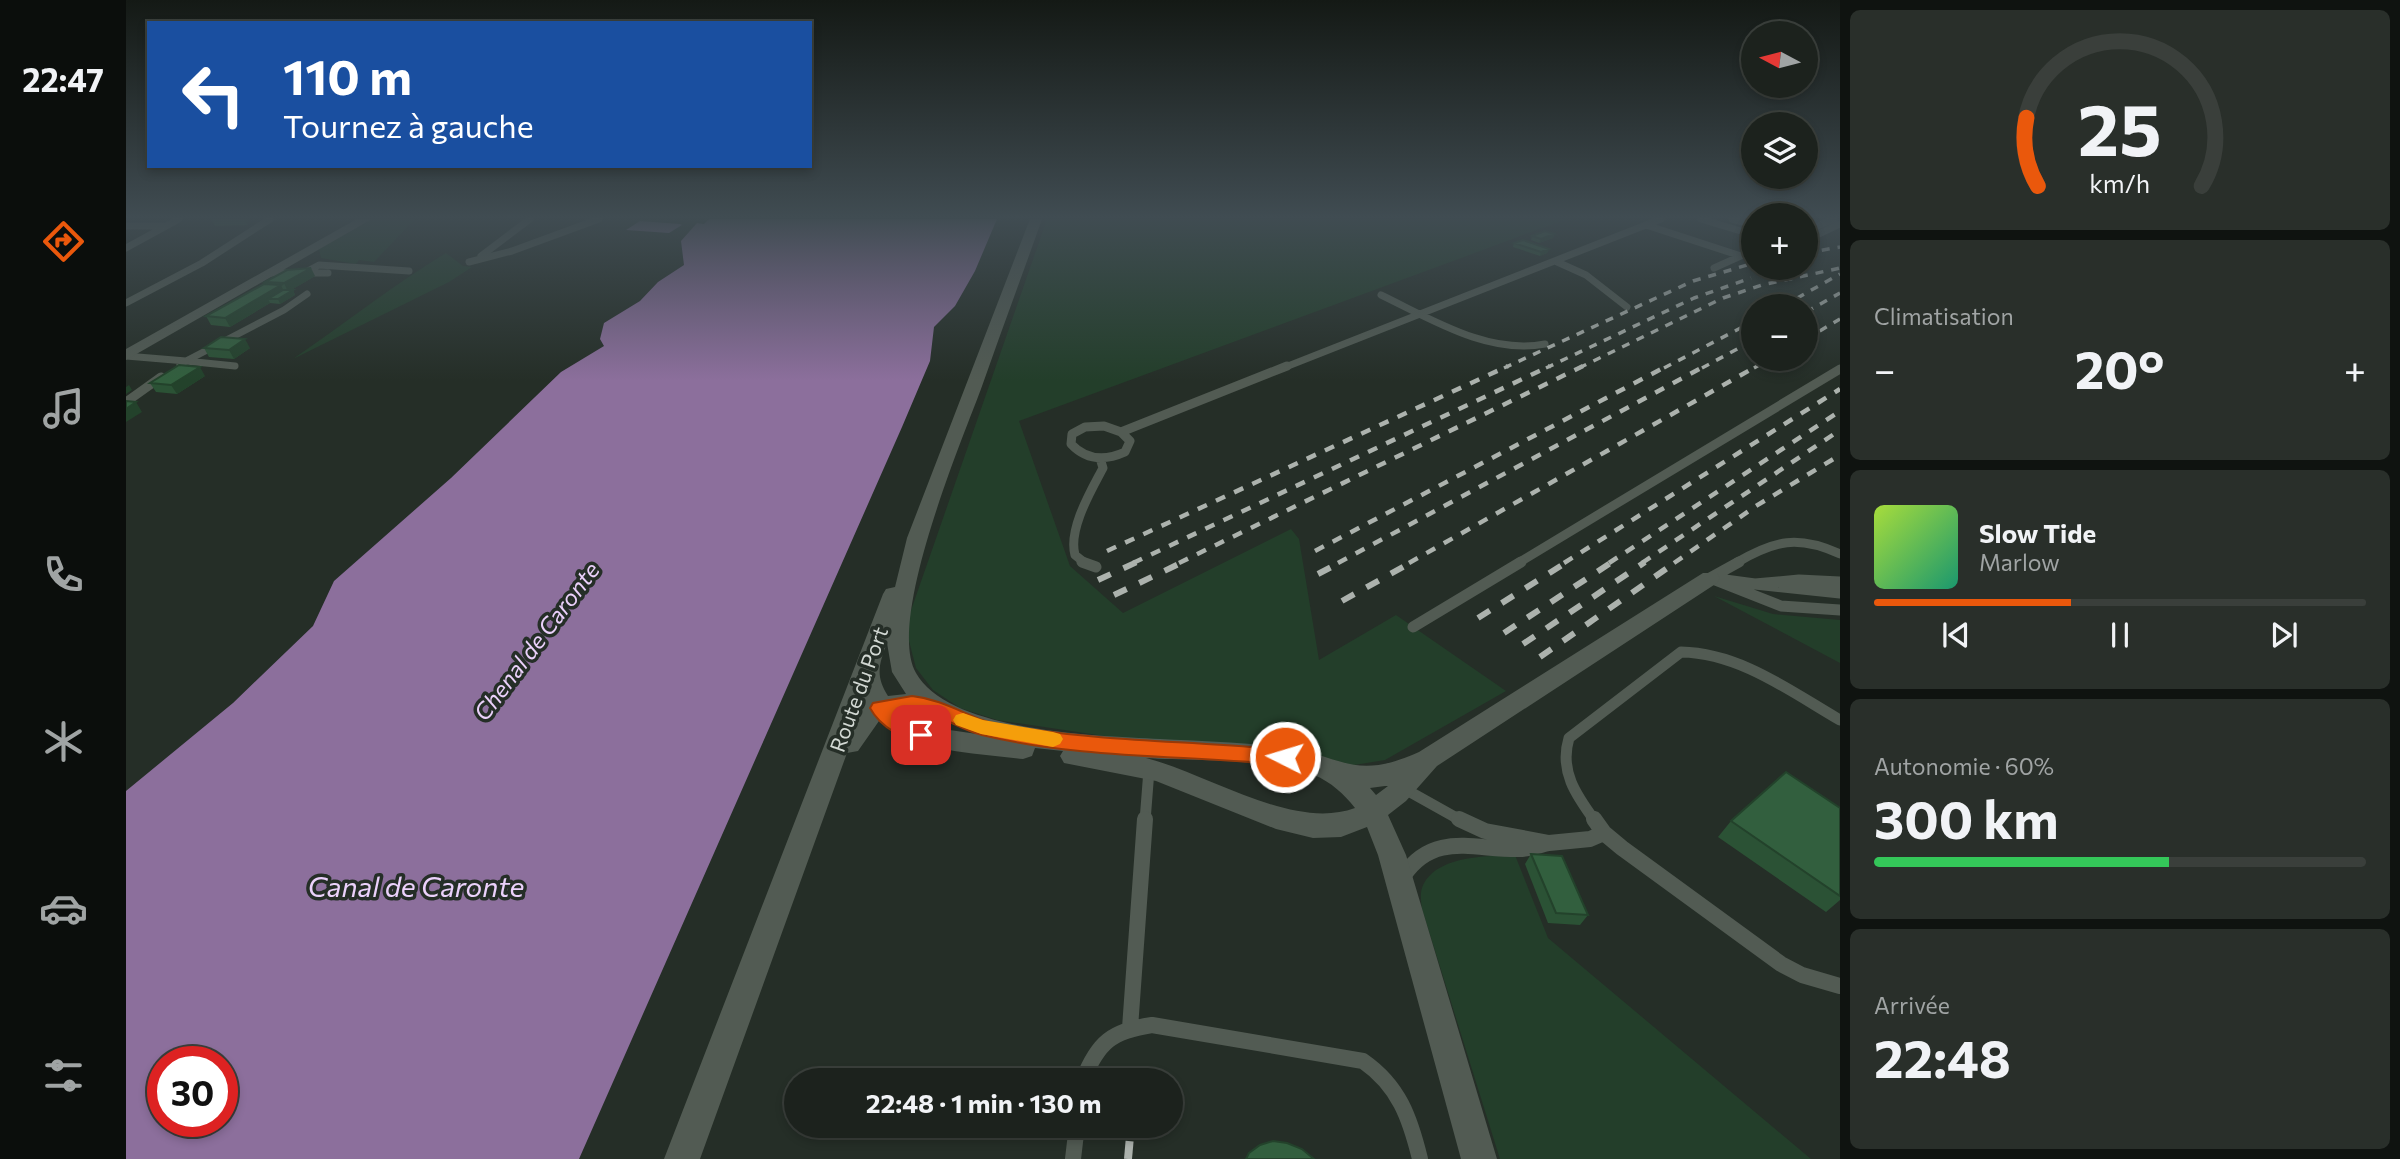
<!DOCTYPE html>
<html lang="fr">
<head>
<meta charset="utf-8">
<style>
	:root { --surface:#1c221d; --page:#292f2a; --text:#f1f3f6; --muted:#a0a4a4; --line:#3a3f3b; --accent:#ea580c }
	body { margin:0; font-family:Commissioner,sans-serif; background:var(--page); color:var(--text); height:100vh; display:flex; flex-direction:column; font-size:26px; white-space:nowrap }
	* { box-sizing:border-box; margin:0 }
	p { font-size:23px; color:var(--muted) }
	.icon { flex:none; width:38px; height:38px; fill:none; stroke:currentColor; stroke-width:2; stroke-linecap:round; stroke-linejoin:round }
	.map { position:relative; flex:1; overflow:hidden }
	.sheet { display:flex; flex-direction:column; gap:10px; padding:10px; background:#0f1310; width:560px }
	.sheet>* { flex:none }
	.hud { position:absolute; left:21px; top:21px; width:665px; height:147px; border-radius:0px; box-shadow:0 4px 10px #0003,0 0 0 2px var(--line); background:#1a4fa0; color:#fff; overflow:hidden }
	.needle { width:46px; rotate:277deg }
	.controls { position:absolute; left:1615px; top:21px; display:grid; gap:14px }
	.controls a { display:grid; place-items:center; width:77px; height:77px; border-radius:50%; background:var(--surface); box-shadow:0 4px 10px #0003,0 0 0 2px var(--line); font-size:35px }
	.speed { position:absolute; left:21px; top:1046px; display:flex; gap:14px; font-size:35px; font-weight:700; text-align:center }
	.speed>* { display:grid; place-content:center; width:91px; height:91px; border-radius:50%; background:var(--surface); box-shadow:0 4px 10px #0003,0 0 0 2px var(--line); line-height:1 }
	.speed .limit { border:10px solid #d22; background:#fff; color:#111 }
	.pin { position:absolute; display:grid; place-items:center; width:60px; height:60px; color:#fff; margin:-30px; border-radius:14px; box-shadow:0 4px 10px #0006 }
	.me { position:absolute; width:77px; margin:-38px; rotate:275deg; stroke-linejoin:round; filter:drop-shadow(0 0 5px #0008) }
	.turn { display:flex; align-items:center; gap:24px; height:147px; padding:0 21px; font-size:32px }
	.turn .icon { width:91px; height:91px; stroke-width:2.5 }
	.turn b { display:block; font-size:49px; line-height:60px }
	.big { font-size:52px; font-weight:700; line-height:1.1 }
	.sheet .card { flex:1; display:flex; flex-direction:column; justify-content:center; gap:10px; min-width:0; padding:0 24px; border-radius:10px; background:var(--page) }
	.sheet .dial { align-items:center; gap:0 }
	.dial svg { height:182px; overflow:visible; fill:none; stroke:var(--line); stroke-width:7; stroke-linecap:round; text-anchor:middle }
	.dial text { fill:var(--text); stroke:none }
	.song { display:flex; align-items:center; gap:21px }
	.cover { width:84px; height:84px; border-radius:10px; background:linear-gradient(135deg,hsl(80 70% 55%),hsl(160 70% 35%)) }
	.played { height:7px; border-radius:4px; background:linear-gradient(90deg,var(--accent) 40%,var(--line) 40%) }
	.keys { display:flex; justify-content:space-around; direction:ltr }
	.heat { display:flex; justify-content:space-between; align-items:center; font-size:38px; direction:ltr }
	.charge { height:10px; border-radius:5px; background:linear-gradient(90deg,#34c759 60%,var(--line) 0) }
	.trip { position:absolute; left:658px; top:1068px; width:399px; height:70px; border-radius:35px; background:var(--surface); box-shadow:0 4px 10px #0003,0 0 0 2px var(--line); font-weight:700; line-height:70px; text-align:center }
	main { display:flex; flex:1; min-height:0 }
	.tabs { display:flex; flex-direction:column; width:126px; justify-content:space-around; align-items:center; background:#0b0e0c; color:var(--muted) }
	.tabs .icon { width:49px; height:49px }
	.tabs .selected { color:var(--accent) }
	.tabs b { font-size:32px; color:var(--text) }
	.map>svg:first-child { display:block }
</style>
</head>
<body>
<main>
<nav class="tabs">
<b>22:47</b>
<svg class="icon selected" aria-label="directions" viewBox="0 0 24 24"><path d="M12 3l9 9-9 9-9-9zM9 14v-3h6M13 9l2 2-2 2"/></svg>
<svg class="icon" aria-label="music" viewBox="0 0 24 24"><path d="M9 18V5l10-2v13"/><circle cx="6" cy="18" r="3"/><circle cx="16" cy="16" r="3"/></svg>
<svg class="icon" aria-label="phone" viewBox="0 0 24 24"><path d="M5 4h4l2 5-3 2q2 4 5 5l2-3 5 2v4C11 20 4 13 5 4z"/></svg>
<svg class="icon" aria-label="climate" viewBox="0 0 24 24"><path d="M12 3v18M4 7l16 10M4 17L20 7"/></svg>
<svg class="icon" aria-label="car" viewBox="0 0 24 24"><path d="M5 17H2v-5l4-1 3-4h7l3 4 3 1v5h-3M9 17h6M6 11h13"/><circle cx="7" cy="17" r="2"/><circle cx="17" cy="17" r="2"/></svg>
<svg class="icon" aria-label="filters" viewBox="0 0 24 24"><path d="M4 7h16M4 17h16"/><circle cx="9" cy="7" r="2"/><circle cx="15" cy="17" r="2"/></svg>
</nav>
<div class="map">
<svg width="1714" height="1159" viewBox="0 0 1714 1159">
	<rect width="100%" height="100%" fill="#252e27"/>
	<path fill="#233e2a" d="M247,219H289L248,262L233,260L230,264L195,258L193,249Z
		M921,219H1441L893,421L944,566L997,613L1165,529L1173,539L1193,660L1270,615L1380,691L1259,760L1222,766L1140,745L1005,740L871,720L834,708L807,690L790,668L783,641L782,619Z
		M320,253L337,266L346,267L323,282L167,359C218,324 267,285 320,253Z
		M1588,596L1647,614L1714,620V663Z
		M1389,855L1422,938L1685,1159H1374L1296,909C1295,903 1294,893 1296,888C1308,855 1362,856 1389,855Z"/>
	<path fill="#8c6f9c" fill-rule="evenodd" d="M583,219H871L849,271L829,306L808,327L804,361L776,427L453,1159H0V791L107,703L187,626L208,581L325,478L435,372L478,346L474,339L478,323L514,301L532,282L558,265L555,241L571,223L578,224ZM37,1062H96V1122H37Z
		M514,221L554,224L556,225L543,233L500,230Z"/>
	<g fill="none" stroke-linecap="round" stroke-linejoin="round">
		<path stroke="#525b53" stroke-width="7" d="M1575,219L1628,235
			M1606,219L1628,225
			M1520,225L1612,255
			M0,226H37
			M1680,231L1708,219
			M1680,240L1714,224
			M0,248L53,219
			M355,256L404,219
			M1429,261L1460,275L1501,307
			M343,262L386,251L473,219
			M1588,268L1628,250
			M146,273H202
			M178,273L193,265L283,271
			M1255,295C1305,319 1362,355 1419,344
			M0,303L76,263L144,219
			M0,356L60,361L54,365
			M109,366L60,361L158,310L181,294
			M1157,368L1535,219"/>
		<path stroke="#525b53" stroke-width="9" d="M0,402L35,377
			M978,426L995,432L1004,441L999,452C979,461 960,460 945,444L946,434L959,427Z
			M995,432L1161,366
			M959,563L949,555C942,529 965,491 977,468L974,458
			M1392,563L1714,369
			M1610,563C1649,540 1672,535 1714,554"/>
		<path stroke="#525b53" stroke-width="11" d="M956,562L970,567
			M1584,578L1613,562
			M1714,582L1673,580L1629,584L1714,593
			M1629,584L1584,578L1655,606L1714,610
			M1287,627L1395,562
			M1277,788L1336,821
			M1019,821L1023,770
			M1469,821C1450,795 1433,771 1443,738L1555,652C1614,653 1664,691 1714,720"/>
		<path stroke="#525b53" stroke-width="16" d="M1468,819L1478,833L1496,848L1655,964L1676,975L1714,986
			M1423,843L1464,839L1478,833
			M1278,875C1309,830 1351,851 1396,849C1405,848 1414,845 1423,843L1359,831L1333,819
			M1004,1028L1019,819
			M957,1080C972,1042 986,1031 1026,1025L1237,1061C1273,1086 1284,1118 1294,1159
			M947,1159L951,1125"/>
		<path fill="#525b53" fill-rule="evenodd" d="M231,219H246L0,360V349Z
			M904,219H916C896,276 875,332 855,389C834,445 760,621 790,673C823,732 973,736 1034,739C1074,741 1115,742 1155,747C1218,755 1226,782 1293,752L1577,573H1591L1594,578L1591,583L1311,766L1280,801L1262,815L1280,855L1371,1159H1335L1252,855L1241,827L1215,837L1187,838L1150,829L1030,781L938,763L934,756L937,751L909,748L906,756L897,759C847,753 795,753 753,721L732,751L721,753L574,1159H538L757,594L760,589L769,587L781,538ZM761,643L766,672L780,694L762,696C749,676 753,664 761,643ZM777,712C805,712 824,724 851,734L803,727ZM1020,758C1065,761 1148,758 1188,775C1205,782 1218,794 1229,808C1167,831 1083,774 1020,758ZM1259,786H1262L1250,795L1244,788Z"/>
		<path stroke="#acb2ad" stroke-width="3.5" stroke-dasharray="8 8" stroke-linecap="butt" d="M1680,253L1714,247
			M1657,306L1714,274
			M1680,312L1714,293
			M1680,339L1714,319
			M1378,368L1567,281L1628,263
			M1420,368L1568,298L1625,278
			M1453,368L1597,298L1636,285L1714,268
			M1538,368L1628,321
			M1576,368L1628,340
			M1628,368L1644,359"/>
		<path stroke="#acb2ad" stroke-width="4.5" stroke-dasharray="10 10" stroke-linecap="butt" d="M981,551L1382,366
			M1189,551L1541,366
			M1007,563L1424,366
			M1053,563L1457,366
			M1212,563L1579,366
			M1283,563L1631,366
			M1438,563L1714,389
			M1483,563L1714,411
			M1516,563L1714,430
			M1548,563L1630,506L1714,455"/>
		<path stroke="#acb2ad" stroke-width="6" stroke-dasharray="14 14" stroke-linecap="butt" d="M1192,574L1215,562
			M972,580L1011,562
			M988,595L1057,562
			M1216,601L1286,562
			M1352,618L1441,562
			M1378,633L1486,562
			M1397,644L1519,562
			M1414,657L1550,562"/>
		<path stroke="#acb2ad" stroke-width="8" stroke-dasharray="18 18" stroke-linecap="butt" d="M1002,1159L1005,1125"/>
	</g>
	<path fill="#2b5235" d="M85,219H124L121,225L89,226Z
		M1428,234L1427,238L1413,243L1405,240L1406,236Z
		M1388,243L1423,249L1421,253L1414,256L1387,247Z
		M189,276L165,290H167L169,295L154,304L144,303L104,327L85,325L80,316L140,284L139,282Z
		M78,348H124L108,359L83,357Z
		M79,376L51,394L30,392L24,383Z
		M1714,808V900L1700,912L1592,837L1605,821Z
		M1405,854L1462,915L1454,925L1422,923L1399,864Z"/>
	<path fill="#23422b" d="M118,219H124L121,225Z
		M1428,234L1427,238L1413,243L1415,239Z
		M1423,249L1421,253L1414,256L1415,252Z
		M185,268L189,276L162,292L158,283Z
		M155,285L159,294L142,299L144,303L104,327L99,318Z
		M167,290L169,295L154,304L152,299Z
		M119,339L124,348L108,359L103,350Z
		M74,367L79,376L51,394L45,385Z
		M3,385L6,390L0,394V387Z
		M10,402L16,412L0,422V408Z"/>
	<path fill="#325f3e" stroke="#23422b" stroke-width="2" d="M1419,231L1428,234L1415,239L1406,236Z
		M1397,240L1423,249L1415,252L1388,243Z
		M185,268L158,283L139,282L161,270Z
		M138,284L155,285L99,318L80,316Z
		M157,290H167L152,299H142Z
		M95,337L119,339L103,350L78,348Z
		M53,365L74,367L45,385L24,383Z
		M0,401L10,402L0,409Z
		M1660,772L1714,808V896L1605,821Z
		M1405,854L1436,856L1462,915L1430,913Z
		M1147,1141L1161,1143L1176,1149L1188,1159H1120L1123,1153L1134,1145Z"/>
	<linearGradient id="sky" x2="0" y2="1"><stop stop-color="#141915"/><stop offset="0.57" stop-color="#404c52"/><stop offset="1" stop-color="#404c52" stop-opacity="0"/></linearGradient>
	<rect width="1714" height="381" fill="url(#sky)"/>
	<path fill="#ea580c" stroke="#983908" stroke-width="2" d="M786,696C812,699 831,710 856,720C870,725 888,727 903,729C988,742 1074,741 1159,750L1166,752L1169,757L1166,763L1159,765C1058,755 955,759 856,735C823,726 808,706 770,712L783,723L802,729L805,735L802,740C782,746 753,725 744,708L747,703Z"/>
	<path fill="#f59e0b" d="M837,713L857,720L927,732L934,734L937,739L934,744L927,747L855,734L830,725L827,720L830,715Z"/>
	<g text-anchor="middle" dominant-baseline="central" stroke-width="7" stroke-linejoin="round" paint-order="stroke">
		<g font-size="21" fill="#d3d9d4" stroke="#252e27">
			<text transform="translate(732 689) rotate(-70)">Route du Port</text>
		</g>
		<g font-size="23" font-style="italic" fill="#ebd1fb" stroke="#252e27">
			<text transform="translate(410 641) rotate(-53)">Chenal de Caronte</text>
		</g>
		<g font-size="28" font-style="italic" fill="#ebd1fb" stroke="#252e27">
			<text x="290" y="886">Canal de Caronte</text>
		</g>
	</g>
</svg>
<div class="controls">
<a><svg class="needle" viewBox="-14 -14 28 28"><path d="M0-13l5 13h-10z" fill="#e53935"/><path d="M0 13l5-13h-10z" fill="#a0a4a4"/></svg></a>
<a><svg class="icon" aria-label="layers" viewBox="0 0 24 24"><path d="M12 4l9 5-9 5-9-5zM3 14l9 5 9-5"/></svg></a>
<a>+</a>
<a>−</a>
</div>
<div class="speed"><div class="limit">30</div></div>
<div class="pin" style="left:795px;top:735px;background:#d93025"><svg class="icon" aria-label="arrive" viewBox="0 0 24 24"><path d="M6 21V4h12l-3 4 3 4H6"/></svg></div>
<svg class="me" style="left:1159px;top:757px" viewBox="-20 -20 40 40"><circle r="17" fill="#ea580c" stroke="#fff" stroke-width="3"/><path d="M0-11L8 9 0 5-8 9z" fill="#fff"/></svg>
<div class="trip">22:48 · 1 min · 130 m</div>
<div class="hud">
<div class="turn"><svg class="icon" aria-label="left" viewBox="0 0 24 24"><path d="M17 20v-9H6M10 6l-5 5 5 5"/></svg><div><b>110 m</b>Tournez à gauche</div></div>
</div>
</div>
<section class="sheet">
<div class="card dial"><svg viewBox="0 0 100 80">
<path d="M14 69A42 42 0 1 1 86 69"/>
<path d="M14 69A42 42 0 0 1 9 39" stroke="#ea580c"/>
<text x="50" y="56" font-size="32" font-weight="700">25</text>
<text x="50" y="72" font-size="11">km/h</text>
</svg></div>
<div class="card"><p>Climatisation</p>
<div class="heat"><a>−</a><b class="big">20°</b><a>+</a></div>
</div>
<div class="card">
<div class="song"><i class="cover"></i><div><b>Slow Tide</b><p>Marlow</p></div></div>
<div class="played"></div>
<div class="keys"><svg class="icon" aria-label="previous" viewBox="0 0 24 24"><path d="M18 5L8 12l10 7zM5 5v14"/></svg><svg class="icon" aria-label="pause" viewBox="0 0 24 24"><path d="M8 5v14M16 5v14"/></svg><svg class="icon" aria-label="next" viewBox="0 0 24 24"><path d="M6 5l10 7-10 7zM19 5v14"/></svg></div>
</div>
<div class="card"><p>Autonomie · 60%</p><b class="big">300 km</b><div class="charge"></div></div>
<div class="card"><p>Arrivée</p><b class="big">22:48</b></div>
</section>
</main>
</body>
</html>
